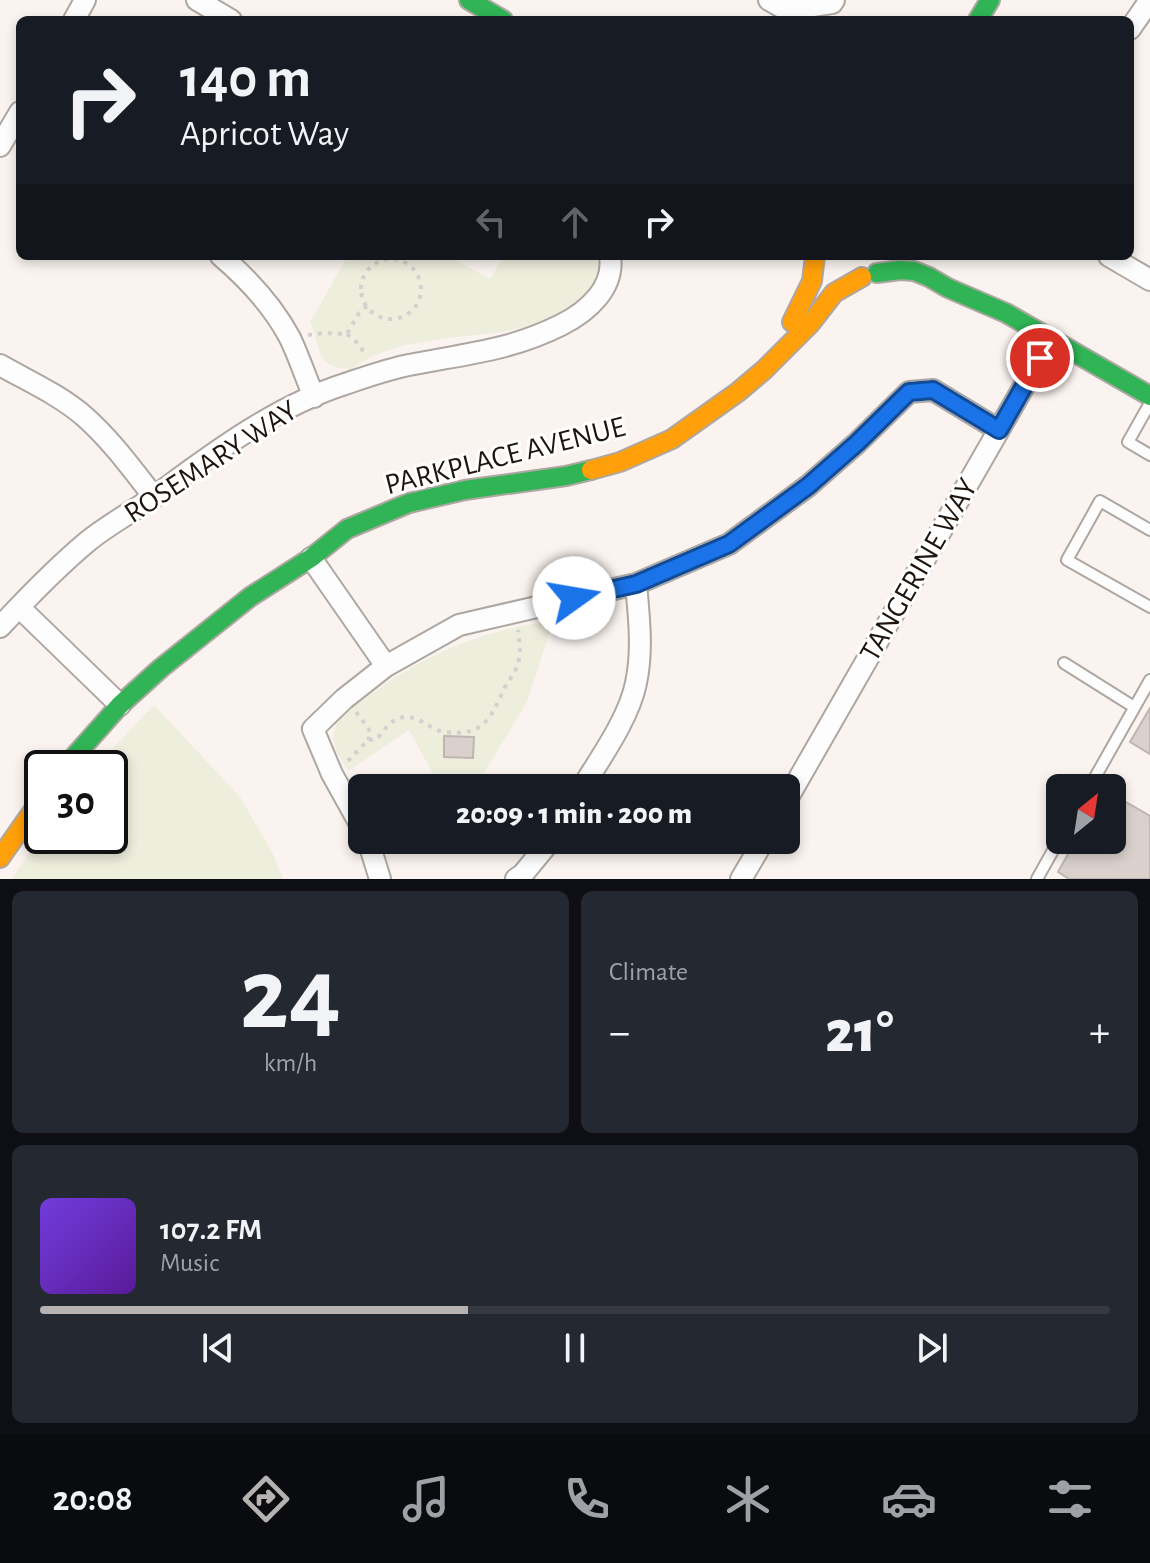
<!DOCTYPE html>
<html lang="en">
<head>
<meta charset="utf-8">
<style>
	:root { --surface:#171b24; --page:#242831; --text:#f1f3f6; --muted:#9ea1a6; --line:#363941; --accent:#b5b2b1 }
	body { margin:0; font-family:"Alegreya Sans",sans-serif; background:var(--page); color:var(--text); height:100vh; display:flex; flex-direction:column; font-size:30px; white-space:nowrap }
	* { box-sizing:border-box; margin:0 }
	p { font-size:26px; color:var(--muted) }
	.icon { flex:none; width:44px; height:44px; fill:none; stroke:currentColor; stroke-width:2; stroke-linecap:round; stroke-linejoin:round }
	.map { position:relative; height:879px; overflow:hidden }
	.drawer { display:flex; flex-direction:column; gap:12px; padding:12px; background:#0d0f14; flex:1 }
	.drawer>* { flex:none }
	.banner { position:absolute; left:16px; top:16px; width:1118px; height:244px; border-radius:12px; box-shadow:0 4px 12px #0003; background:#171b24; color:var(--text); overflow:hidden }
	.needle { width:52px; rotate:30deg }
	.buttons { position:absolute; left:1046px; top:774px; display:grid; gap:16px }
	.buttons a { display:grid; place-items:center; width:80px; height:80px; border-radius:12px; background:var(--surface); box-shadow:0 4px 12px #0003; font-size:40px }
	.speed { position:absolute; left:24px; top:750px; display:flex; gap:16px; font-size:40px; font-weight:700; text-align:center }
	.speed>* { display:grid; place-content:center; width:104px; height:104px; border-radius:50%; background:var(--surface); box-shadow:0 4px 12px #0003; line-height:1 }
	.speed .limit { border:4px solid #111; border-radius:12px; background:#fff; color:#111 }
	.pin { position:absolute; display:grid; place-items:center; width:68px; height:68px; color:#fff; margin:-34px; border:4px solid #fff; border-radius:50%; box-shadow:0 2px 8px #0007 }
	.me { position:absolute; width:88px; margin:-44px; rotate:77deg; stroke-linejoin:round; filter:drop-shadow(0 0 6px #0008) }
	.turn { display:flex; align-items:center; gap:28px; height:168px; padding:0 32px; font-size:36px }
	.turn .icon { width:104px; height:104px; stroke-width:2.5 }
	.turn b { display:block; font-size:56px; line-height:68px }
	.lanes { display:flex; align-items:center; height:76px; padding:0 32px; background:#0003; justify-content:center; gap:40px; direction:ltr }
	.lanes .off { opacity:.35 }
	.big { font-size:60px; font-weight:800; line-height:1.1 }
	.drawer .tile { flex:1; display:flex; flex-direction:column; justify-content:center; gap:12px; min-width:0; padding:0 28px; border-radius:12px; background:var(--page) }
	.drawer .dial { align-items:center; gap:0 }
	.dial b { font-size:104px; line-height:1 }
	.song { display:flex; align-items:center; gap:24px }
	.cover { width:96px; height:96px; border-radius:12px; background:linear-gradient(135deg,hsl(260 70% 55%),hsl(270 70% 35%)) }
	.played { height:8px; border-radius:4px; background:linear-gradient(90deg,var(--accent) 40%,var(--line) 40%) }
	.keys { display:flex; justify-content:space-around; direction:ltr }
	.heat { display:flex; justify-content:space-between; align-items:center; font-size:44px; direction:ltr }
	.drawer .tiles { flex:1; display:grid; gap:12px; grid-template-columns:1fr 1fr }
	.tile:last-child { grid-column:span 2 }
	.trip { position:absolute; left:348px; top:774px; width:452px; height:80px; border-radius:12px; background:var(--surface); box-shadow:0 4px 12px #0003; font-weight:800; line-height:80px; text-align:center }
	.menu { display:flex; height:128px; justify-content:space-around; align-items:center; background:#090b0e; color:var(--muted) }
	.menu .icon { width:56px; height:56px }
	.menu .on { color:var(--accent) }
	.menu b { font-size:36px; color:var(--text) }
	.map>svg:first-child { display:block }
</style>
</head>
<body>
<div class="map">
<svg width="1150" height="879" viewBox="0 0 1150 879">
	<rect width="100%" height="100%" fill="#faf3ef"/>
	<path fill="#eed" d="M348,256H449L490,279L504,256H604C605,265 601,271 597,279C589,296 579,302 562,311C542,322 522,329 499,332C454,339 389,339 352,369C313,368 323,350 310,322Z
		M553,621L527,702L475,788H441L409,730L348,771C341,759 331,746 334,731C337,715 355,706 367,697C427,653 479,631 553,621Z
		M154,705L240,797L272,852L283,879H12L42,833V836H110V768H94Z"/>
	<path fill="#dad1cc" stroke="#bfb6b1" stroke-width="2" d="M1150,708V754L1130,742Z
		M444,736L474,737L473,758L444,757Z
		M1112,794L1150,816V879H1069L1058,872L1076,840H1112Z"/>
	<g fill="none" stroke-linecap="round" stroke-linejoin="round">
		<defs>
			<path id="lane" d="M1150,403L1128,442L1150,455
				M1150,530L1100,501L1067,560L1150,607
				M1064,663L1134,707
				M1089,788L1150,680
				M1037,879L1060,838"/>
			<path id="street" d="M197,0L231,20
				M769,0L787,10L832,3L834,0
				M74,20L85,0
				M1130,29L1150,0
				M0,146L20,112
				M221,256C248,279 273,306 290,338C299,357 306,378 314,397
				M1109,256L1150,280
				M0,365C28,381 60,395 85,417C111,440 132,469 154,497
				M311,558L386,666
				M19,607L120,705
				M0,627C27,598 56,568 87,542C110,523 138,509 162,491C217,450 279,405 345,384C366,377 388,369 409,365C464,354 509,351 561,325C587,312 615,288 610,256
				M582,788C601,757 629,718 636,683C643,650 639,617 636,584
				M786,801L1051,339
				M362,828L332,774L313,729L344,699L386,666L459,625L636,584L729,544L808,486L857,443L909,392L933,390L999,430
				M368,840L380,879
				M516,879L523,874L551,840
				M741,879L764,840"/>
			<path id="fast" d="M469,0L503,20
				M978,20L990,0
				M877,273L900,270L914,271L929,277L948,288L1006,313L1150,396
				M64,768L120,705L161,668L250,597L311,558L347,529L409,503L465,490L566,476L591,470"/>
			<path id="slow" d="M792,322L812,281L815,256
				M591,470L620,462L672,439L738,392L764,370L810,324L834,293L862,277
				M0,858L42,798"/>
		</defs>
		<use href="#lane" stroke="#aea7a1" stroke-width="14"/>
		<use href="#street" stroke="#aea7a1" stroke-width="24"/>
		<use href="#fast" stroke="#aea7a1" stroke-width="22"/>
		<use href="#slow" stroke="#aea7a1" stroke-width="22"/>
		<path stroke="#d3d0cf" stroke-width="4" stroke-dasharray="4 6" stroke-linecap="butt" d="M361 289a30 30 0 1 1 60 0a30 30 0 1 1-60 0Z
			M347,334L360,345L365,356
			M308,335L324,333L347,334L359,313L367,306
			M356,712L368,728L371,734L368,740
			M348,761L368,740L377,739C385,729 391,718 405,717C420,716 430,730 445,732C483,737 491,718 504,689C507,683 511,678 514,673C522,659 520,645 518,630"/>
		<use href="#lane" stroke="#fefdfd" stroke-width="10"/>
		<use href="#street" stroke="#fefdfd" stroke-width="20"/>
		<use href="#fast" stroke="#30b455" stroke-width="18"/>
		<use href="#slow" stroke="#ff9f0a" stroke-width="18"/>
	</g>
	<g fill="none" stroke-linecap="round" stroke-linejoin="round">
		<defs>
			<path id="route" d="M574,598L636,584L729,544L808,486L857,443L909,392L933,390L999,430L1040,358"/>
		</defs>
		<use href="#route" stroke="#114b97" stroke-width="20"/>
		<use href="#route" stroke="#1a73e8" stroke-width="14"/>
	</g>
	<g text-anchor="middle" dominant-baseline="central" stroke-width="6" stroke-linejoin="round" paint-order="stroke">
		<g font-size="30" fill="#1f150e" stroke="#fff">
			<text transform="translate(505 456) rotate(-14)">PARKPLACE AVENUE</text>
			<text transform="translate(211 462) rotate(-33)">ROSEMARY WAY</text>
			<text transform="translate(919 570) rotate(-60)">TANGERINE WAY</text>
		</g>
	</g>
</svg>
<div class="buttons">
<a><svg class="needle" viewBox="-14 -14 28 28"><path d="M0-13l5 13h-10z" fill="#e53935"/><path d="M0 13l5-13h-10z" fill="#9ea1a6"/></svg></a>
</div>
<div class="speed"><div class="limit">30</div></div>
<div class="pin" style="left:1040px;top:358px;background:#d93025"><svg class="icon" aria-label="arrive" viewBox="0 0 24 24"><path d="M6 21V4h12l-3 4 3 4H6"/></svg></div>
<svg class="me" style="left:574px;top:598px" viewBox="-20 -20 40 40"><circle r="19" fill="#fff"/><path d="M0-13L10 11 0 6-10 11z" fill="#1a73e8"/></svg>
<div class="trip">20:09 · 1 min · 200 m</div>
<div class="banner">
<div class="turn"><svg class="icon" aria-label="right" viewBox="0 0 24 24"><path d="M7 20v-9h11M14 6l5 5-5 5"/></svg><div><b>140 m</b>Apricot Way</div></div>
<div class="lanes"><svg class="icon off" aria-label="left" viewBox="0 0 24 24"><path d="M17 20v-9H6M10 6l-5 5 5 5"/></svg><svg class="icon off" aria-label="ahead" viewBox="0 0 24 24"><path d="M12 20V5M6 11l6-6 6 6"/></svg><svg class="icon" aria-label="right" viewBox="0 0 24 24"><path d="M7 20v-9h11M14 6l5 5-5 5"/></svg></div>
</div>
</div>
<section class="drawer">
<div class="tiles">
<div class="tile dial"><b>24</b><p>km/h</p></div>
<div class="tile"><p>Climate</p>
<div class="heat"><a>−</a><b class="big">21°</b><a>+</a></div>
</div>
<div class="tile">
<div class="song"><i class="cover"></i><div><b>107.2 FM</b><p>Music</p></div></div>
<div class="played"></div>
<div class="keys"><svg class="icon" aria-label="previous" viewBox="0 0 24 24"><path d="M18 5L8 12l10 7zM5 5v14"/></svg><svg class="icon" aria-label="pause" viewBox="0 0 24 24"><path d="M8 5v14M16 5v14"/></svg><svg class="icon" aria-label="next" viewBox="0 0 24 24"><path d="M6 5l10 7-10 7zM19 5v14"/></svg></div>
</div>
</div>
</section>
<nav class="menu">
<b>20:08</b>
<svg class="icon on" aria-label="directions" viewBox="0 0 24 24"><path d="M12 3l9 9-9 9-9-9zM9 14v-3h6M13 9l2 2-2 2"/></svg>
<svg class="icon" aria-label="music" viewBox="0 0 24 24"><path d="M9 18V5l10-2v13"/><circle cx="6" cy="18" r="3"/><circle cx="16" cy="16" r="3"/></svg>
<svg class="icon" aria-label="phone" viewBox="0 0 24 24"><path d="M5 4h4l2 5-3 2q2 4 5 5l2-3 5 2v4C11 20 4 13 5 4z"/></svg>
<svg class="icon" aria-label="climate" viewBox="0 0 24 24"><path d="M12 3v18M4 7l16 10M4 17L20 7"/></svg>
<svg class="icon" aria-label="car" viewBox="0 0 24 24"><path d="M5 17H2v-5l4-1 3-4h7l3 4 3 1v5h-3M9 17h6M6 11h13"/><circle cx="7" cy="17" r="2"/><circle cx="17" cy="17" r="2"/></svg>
<svg class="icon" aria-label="filters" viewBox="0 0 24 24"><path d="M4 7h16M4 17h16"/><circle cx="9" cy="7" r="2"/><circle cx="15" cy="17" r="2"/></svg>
</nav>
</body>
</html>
